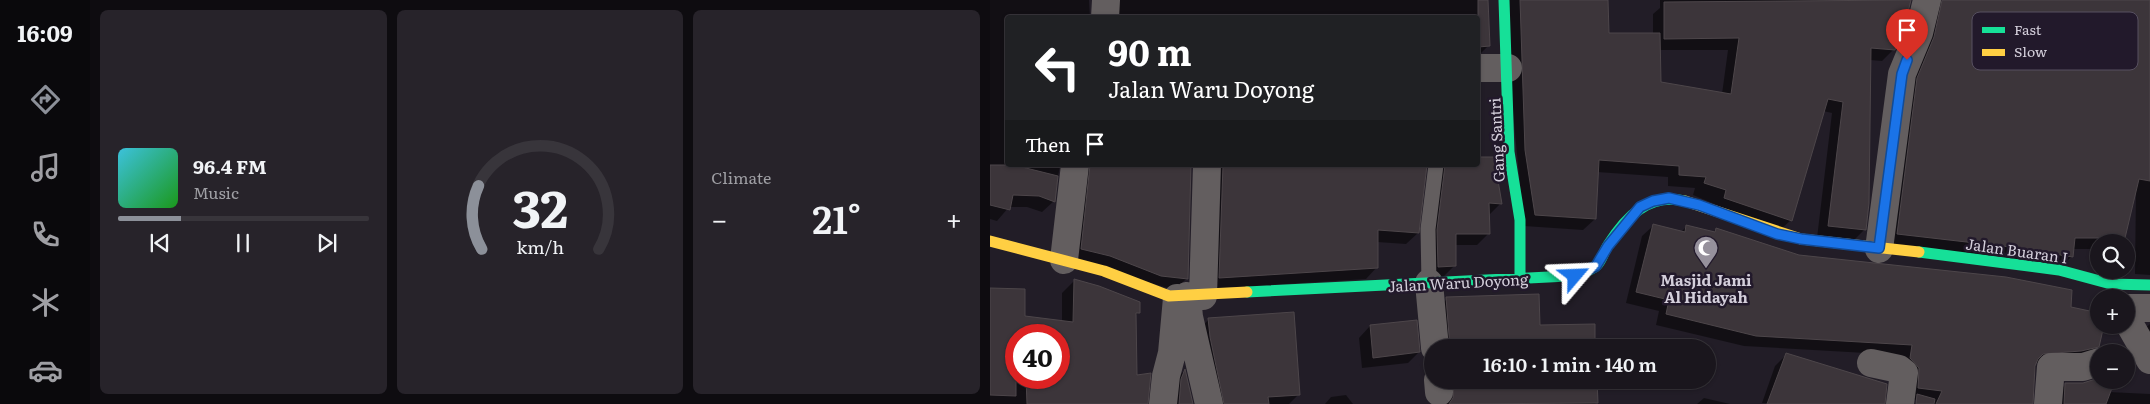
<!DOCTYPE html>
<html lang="en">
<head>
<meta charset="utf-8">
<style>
	:root { --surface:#1a161d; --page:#27232a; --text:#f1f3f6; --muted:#9f9fa4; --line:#38353b; --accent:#8c9099 }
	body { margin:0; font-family:Literata,serif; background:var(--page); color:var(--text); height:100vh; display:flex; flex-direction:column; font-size:19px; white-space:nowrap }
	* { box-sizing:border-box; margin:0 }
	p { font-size:16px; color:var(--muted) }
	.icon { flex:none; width:28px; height:28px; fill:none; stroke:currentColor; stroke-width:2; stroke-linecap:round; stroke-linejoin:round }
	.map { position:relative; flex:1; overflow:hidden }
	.side { display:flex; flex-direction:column; gap:10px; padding:10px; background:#0e0c10; width:900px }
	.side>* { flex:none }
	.guide { position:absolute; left:15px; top:15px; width:475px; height:152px; border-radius:5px; box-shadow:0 1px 4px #0004,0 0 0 1px var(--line); background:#202124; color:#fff; overflow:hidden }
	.fabs { position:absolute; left:1100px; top:234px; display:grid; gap:10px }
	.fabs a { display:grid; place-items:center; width:45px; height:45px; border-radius:50%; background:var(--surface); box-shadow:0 1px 4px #0004,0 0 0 1px var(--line); font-size:25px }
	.speed { position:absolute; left:15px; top:324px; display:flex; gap:10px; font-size:25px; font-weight:700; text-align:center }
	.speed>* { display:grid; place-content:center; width:65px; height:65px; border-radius:50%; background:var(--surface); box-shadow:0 1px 4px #0004,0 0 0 1px var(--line); line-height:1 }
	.speed .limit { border:8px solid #d22; background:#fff; color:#111 }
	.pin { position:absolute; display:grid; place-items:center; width:42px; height:42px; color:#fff; margin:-51px -21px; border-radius:50% 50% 50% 0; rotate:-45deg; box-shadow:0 0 5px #0007 }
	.pin .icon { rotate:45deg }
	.me { position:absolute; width:55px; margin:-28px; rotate:64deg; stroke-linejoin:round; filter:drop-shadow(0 0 4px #0008) }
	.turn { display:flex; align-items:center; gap:18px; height:105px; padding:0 20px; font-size:22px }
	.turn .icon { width:65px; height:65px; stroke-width:2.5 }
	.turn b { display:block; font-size:35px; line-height:42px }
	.then { display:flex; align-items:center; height:48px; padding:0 20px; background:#0003; gap:10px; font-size:19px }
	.big { font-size:38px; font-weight:600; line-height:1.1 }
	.side .tile { flex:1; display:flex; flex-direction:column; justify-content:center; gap:8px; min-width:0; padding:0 18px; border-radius:8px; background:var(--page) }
	.side .dial { align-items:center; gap:0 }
	.dial svg { height:130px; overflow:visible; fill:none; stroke:var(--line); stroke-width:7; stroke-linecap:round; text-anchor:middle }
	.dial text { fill:var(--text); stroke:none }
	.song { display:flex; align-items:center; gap:15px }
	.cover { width:60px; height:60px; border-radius:8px; background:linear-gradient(135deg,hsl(190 70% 55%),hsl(120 70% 35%)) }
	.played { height:5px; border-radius:2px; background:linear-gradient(90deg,var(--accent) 25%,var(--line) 25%) }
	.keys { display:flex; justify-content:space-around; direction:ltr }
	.heat { display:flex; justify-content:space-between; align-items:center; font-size:28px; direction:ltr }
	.side .tiles { flex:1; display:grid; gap:10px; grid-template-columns:repeat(3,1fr) }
	.trip { position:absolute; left:434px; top:339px; width:292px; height:50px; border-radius:25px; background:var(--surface); box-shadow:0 1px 4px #0004,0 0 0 1px var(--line); font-weight:600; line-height:50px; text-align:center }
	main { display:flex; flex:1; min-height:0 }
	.dock { display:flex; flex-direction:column; width:90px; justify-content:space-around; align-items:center; background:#0a090c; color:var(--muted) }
	.dock .icon { width:35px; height:35px }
	.dock .selected { color:var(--accent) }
	.dock b { font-size:22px; color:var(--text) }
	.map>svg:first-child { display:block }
</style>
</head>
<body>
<main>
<nav class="dock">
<b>16:09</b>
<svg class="icon selected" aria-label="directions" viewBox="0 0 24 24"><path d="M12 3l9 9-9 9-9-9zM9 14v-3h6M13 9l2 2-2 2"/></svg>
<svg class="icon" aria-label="music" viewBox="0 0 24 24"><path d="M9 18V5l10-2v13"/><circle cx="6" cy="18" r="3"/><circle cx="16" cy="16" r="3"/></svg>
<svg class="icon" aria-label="phone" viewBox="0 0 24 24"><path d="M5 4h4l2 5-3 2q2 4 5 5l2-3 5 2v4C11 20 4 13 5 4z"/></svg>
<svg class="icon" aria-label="climate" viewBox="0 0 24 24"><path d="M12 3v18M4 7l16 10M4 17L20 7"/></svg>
<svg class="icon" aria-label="car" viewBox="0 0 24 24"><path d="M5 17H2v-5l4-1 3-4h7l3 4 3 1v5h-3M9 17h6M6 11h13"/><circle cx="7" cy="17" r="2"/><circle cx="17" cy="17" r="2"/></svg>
</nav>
<section class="side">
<div class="tiles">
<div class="tile">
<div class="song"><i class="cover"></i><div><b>96.4 FM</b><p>Music</p></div></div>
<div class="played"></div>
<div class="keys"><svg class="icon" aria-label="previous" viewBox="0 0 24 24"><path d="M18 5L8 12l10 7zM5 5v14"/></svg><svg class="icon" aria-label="pause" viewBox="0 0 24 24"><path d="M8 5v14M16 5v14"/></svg><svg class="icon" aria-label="next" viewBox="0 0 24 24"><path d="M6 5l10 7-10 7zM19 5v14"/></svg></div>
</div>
<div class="tile dial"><svg viewBox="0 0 100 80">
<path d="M14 69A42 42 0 1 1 86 69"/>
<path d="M14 69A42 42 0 0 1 12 30" stroke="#8c9099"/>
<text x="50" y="56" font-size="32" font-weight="700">32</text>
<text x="50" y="72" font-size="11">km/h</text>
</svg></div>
<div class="tile"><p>Climate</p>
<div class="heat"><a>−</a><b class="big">21°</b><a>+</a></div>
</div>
</div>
</section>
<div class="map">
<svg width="1160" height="404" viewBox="0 0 1160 404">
	<rect width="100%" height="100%" fill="#221d27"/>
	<path fill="#0007" fill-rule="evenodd" d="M0,0H99L100,18H18V165H70L64,201L52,212L37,207H19L7,221L0,219Z
		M114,0H497L499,45L488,56V18H246V15L119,18Z
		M512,0H617L618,34H663V14L670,8V0H920L913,28L904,49L892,61L880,60L878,203L874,230L863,241L827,238L842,113L833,111L801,220L789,231L703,195L705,188L678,186V177L607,172L605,219L593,230L534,226ZM669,50H738L732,94L669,83Z
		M936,0H1160V275L1145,274L1146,189L1134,238L1129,242H1109V249H1083L1081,257L1070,268L896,245Z
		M503,158L510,204L498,216V234L487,245H465V265L453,277L437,278L441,169L435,167L428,233L416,244L387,242V267L376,279L218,289L215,165H488V159Z
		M84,165H200L197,278L185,290L80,260Z
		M663,226L691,232L696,227L722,233L726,229L809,256L1080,308L1112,325L1107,346L1096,357L1046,363L1041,404H941L942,401L918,399L910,369L911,355L754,346L666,325L669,311L636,303L652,236Z
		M84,281L149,312L145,316L146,376L158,404H0V289L34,317L72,322V293ZM26,335H69V378H26Z
		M457,299L548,326L604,348H449L445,310Z
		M219,319L309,394L299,404H221L207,332Z
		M1160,324V358L1147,335Z
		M380,326L429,352L418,363L372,368L369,338Z
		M796,355L893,404L772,403L785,366Z
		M193,372L202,404H178L182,383Z
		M446,380H606L607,402L605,404H452Z
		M1076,384L1119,392L1160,394V404H1064L1065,395Z
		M356,395L363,404H335L341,397Z
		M714,398L740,404H707Z"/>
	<path fill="#3c353a" stroke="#4d464a" d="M488,0H498L500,46L488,47Z
		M530,0H618L619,33H670L671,82L741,94L749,38L674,39V2L921,0L914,28L905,50L881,48L879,203L876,230L838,226L853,102L838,99L802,221L734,198L736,190L714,183L716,177L689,175V166L609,160L606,219L545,215L535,150Z
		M952,0H1160V181L1149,179L1135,238H1085L1083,257L1020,247L907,234L927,78L944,37Z
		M488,157H504L512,204L499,203L500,234H466V266L448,267L447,230L455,165H488Z
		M0,165H24L68,176L65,202L49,196L23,195L20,210L0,205Z
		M100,165H201L198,279L171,276L120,256L91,249Z
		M233,165H437L429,233L388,230V268L229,278Z
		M663,224L695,232L696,225L725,232L726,228L809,255L1016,277L1082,290L1081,307L1109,313V325H1114L1109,347L1091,351L1053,354L1048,359L1045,366L1043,404H946L952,391L928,388L929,368L920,358L922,345L766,336L676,314L679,300L646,292Z
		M84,279L109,286L150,302V313H146L147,375L161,373L158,404H37L36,378H69V335H26V396L0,395V288L35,289V316L83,322Z
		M549,294L550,325L605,324V348H460L456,297Z
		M304,312L310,395L278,397L279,404H234L220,337L218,318Z
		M427,320L430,352L383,358L380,325Z
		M796,353L897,384L895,404H777Z
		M195,369L203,404H189L191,379Z
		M1109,378L1125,380L1116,404H1074L1075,383H1093Z
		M464,380H607L608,403L459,404L463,398Z
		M927,394L945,399L944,404H926Z"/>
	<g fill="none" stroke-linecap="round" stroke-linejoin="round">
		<path stroke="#635e5f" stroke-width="15" d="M439,283L438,229L446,165"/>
		<path stroke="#635e5f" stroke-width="28" d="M115,18L116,0
			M488,68H518
			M889,249L912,74L929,33L937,0
			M74,260L85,165
			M439,283L445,348
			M197,296L199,317L219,404
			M213,296L217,165
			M1136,308H1160
			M1136,318L1160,360
			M881,363L909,369L914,373L910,404
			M448,380L449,392
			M173,404L176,376L182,353L187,298
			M1058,404L1061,367H1093L1109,362"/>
		<path stroke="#16e098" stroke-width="11" d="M514,0L519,152L530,220V278
			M929,252L1069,270L1121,284L1160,285
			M257,292L578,276C588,274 599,272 607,265C612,260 614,251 618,245C636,217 659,192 695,201"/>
		<path stroke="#ffcf43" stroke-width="11" d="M695,201L811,239L929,252
			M0,241L114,271L179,296L257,292"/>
	</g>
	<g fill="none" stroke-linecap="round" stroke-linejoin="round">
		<defs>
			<path id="route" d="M585,276L606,266L618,246L650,207L663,201L679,198L709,205L787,234L811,239L889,248L912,74L917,60"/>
		</defs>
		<use href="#route" stroke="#114b97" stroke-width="12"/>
		<use href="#route" stroke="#1a73e8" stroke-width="9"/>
	</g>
	<defs>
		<symbol id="mosque-pin" viewBox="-11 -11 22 30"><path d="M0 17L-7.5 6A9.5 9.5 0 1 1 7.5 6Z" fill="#96919c" stroke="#22192b"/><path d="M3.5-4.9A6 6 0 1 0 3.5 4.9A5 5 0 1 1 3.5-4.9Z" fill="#fff"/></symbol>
	</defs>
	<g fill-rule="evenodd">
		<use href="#mosque-pin" x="702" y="234" width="28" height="38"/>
	</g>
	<g text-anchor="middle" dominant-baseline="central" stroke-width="5" stroke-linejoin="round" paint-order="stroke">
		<g font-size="15" fill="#d4cfdb" stroke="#22192b">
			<text transform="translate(506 140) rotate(-93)">Gang Santri</text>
			<text transform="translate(1027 250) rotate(8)">Jalan Buaran I</text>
			<text transform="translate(468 282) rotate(-3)">Jalan Waru Doyong</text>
		</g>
		<g font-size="15" font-weight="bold" fill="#d4cfdb" stroke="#22192b">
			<text x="716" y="279">Masjid Jami<tspan x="716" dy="17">Al Hidayah</tspan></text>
		</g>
	</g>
	<rect x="982" y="12" width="166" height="58" rx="8" fill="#22192b" stroke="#575060" stroke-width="1"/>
	<rect x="992" y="27" width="23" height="6" fill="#16e098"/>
	<rect x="992" y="49" width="23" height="7" fill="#ffcf43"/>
	<g font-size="14" fill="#d4cfdb">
		<text x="1024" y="35">Fast</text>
		<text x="1024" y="57">Slow</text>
	</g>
</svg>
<div class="fabs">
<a><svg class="icon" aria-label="search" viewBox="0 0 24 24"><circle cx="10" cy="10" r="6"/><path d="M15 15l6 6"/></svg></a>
<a>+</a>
<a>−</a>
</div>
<div class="speed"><div class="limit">40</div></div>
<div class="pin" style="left:917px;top:60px;background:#d93025"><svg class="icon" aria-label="arrive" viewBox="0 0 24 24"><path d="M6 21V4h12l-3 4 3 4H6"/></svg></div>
<svg class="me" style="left:585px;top:276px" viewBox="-20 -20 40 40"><path d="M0-17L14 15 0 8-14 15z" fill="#1a73e8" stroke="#fff" stroke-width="4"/></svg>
<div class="trip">16:10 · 1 min · 140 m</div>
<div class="guide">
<div class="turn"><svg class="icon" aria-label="left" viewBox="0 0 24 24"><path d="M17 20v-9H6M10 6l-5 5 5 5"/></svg><div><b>90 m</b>Jalan Waru Doyong</div></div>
<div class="then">Then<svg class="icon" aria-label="arrive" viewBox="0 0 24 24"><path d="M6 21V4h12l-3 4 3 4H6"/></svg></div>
</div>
</div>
</main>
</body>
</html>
